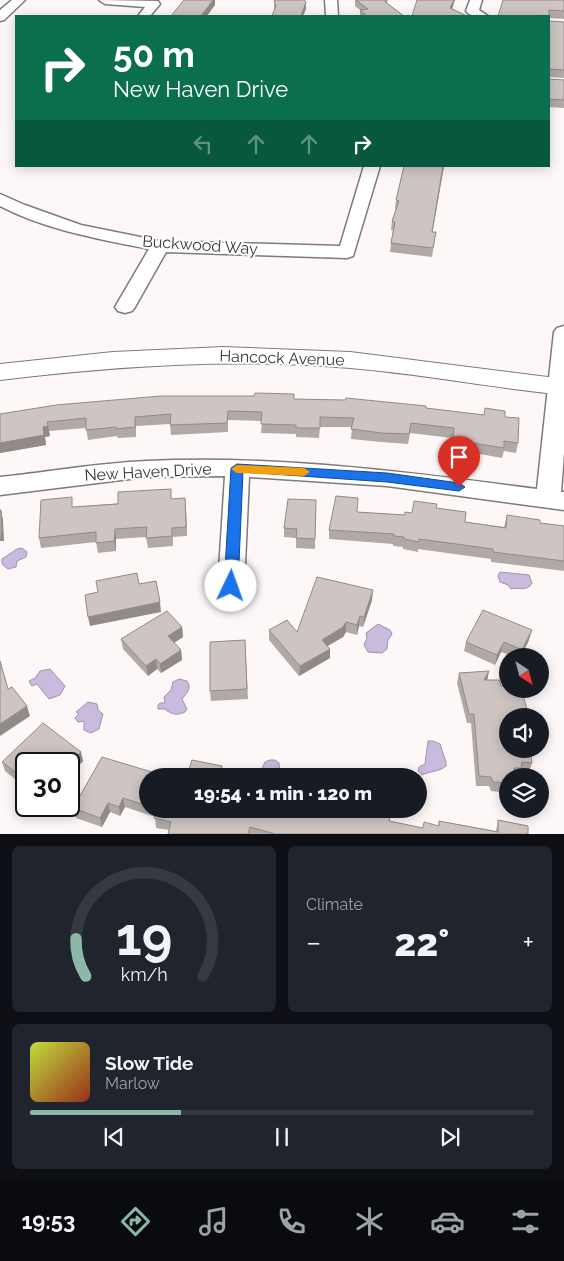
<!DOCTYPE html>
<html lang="en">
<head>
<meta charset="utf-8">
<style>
	:root { --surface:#171b24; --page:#20242c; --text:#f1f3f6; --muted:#9ea1a6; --line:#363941; --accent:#8bb8a8 }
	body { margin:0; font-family:Raleway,sans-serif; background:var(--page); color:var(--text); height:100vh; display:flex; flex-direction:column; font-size:19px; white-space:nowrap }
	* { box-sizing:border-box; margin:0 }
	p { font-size:16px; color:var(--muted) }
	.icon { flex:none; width:28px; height:28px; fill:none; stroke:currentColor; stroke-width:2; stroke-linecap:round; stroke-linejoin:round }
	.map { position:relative; height:834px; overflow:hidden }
	.side { display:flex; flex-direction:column; gap:12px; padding:12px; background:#0d0f14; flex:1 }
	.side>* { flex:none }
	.hud { position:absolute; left:15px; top:15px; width:535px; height:152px; border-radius:0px; box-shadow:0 2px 12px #0003; background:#0b6e4f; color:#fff; overflow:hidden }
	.needle { width:32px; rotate:144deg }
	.tools { position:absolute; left:499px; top:648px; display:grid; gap:10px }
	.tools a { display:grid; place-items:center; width:50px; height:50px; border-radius:50%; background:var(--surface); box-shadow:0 2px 12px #0003; font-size:25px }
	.speed { position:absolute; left:15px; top:752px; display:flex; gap:10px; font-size:25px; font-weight:700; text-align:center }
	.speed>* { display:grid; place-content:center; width:65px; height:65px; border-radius:50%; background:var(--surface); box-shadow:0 2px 12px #0003; line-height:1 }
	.speed .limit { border:2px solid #111; border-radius:8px; background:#fff; color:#111 }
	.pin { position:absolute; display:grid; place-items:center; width:42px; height:42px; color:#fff; margin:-51px -21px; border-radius:50% 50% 50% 0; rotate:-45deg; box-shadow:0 0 5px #0007 }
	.pin .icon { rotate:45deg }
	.me { position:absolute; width:55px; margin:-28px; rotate:3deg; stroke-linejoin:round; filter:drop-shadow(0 0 4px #0008) }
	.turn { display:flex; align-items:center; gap:18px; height:105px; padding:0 15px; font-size:22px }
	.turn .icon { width:65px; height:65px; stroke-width:2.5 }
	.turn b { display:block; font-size:35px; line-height:42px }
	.lanes { display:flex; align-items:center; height:48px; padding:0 15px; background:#0003; justify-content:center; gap:25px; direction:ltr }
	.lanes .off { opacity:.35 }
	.big { font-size:38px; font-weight:800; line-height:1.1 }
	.side .widget { flex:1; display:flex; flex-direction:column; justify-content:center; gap:8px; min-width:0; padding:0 18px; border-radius:8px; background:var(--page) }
	.side .dial { align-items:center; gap:0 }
	.dial svg { height:130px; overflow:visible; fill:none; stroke:var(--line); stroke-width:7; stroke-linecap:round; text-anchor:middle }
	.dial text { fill:var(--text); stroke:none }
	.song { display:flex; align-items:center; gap:15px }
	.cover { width:60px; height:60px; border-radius:8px; background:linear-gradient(135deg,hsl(70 70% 55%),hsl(10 70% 35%)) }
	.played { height:5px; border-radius:2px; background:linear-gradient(90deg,var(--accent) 30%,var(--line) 30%) }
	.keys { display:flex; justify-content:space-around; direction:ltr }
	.heat { display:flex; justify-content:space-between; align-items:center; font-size:28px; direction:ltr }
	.side .tiles { flex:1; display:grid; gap:12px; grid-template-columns:1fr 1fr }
	.widget:last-child { grid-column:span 2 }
	.trip { position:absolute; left:139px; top:768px; width:288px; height:50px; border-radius:25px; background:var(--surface); box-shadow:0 2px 12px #0003; font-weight:800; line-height:50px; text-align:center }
	.tab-bar { display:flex; height:80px; justify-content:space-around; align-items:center; background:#090b0e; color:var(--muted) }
	.tab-bar .icon { width:35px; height:35px }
	.tab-bar .current { color:var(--accent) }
	.tab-bar b { font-size:22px; color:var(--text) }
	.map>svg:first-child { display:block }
</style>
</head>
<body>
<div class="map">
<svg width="564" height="834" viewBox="0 0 564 834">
	<rect width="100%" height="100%" fill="#fef7f8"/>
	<path fill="#c8bbde" stroke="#9e93ac" d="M22,548L27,552L26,557L17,561L16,567L8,569L2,564V559L17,549Z
		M500,572L529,575L532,583L530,586C523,591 518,587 511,589L508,585L500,582L498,576Z
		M378,624L390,630L392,634L388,640L387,649L382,653L368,652L364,645L367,638L366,633Z
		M50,669L65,686L60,695L49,699L37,684L32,686L29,681L35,678L40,671Z
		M179,679L187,681C192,688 187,693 182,699L187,709L185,712C178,716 170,714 165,709H158V705L160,703H165L164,697L171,690L173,682Z
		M88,702L97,704L98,710L103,714L99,729L91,733L84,730V721L78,722L75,718L79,714L76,712Z
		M428,741H433L440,744L446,762V766C439,772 430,771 422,775L418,771L419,767L425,764Z
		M270,760H275L279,763L280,776H264L262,769L265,762Z"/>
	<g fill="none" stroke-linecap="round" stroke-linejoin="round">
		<defs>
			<path id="minor" d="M12,0H25L4,20L0,21V10Z
				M99,0L158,1L160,4L150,16H138L145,7L105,4Z
				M325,0H337L338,16H326Z
				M470,0H482L479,10L488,16C480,16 471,18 466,11Z
				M364,166H380L353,256L347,258L166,252L135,307L132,311L125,313L118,311L115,307L149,249C99,239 46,230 0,206V194L25,205L81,225L160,241L340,246Z
				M564,326V453L561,492H564V510L387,486L249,477L244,586L240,593L231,596L222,593L218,586L225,476L146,477L0,495V477C49,472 98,463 147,461C278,455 408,472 537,489L554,332L557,328Z"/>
			<path id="secondary" d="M223,347L350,352L564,379V395C493,388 422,374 350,368C233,358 117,366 0,380V364L113,352Z"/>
		</defs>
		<use href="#minor" stroke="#81797a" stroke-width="3"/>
		<use href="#secondary" stroke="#81797a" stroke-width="2"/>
		<use href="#minor" fill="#fff" fill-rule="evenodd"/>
		<use href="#secondary" fill="#fff" fill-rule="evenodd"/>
	</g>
	<path fill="#b1a9a8" d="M355,0H388L387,3L404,16H360V10L355,6Z
		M564,0V19L549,18V21L564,22V78L549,77V79L564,80V108L549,107V16H498Z
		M274,1L306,9L275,10L274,8Z
		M404,166H444L432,232H436L432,257L390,252L391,243L393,230H391L392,221L396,209H395L396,200Z
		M294,399L426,408L484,415L485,408L505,417L518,443L516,453L504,451L502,458L451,449L452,438L410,433L408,444L381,442L351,439L352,427H320L319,438L296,437V434L261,433L262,421L228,420V432L171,435L170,424L136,426V437L118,438L117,436L88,440L86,428L49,431L50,436L45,437L46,445L0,453V414Z
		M185,498L187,536L173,537V546L148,548L146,537L116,539V551L98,553L96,542L41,548L39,538L74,507Z
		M316,500L315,549L296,548V538L284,537V528Z
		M436,508L465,522L504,527L507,515L540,523L564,526V571L491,562V559L418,549V552L403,549V547L393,546V544L329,539V530L357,512L405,515Z
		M372,600L363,627L359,626L357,635L346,632L343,637L328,646L330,658L299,676L269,640V630L297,632Z
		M182,627L183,637L174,643L181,650L182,660L161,673L157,669L148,676L123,649L121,639Z
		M245,640L248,699L211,701L210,691Z
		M529,640L521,656H512L501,652L495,665L464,651L466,642Z
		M489,671L487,680L501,686L527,709L526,715L532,763L529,772L520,771L519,776H508V793L491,791L489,786H476L471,723H467L457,683L459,673Z
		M83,761L69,776V764H26V788L5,771L2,762Z
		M148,776V809H349L389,821L423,828L438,825L439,821L496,831L498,820L528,834H168L169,830L156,828L155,817L125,807L120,816L110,812L102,827L76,818L73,808Z"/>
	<path fill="#908a88" d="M213,0H215V5L207,16H201Z
		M454,0H455L450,16V8Z
		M306,2V9L303,16H301Z
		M443,166H444L431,241L432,232Z
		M47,422L50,436L45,437L46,445L0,453V443L43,427Z
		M185,498L186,508L187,536L186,527Z
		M1,510L3,520L4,541H0Z
		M115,529L116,539V551L114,541Z
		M373,590L372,600L363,627L364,617Z
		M160,602L161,612L90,626L88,617Z
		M360,616L359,626L357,635V625Z
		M346,622V632L343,637L322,649V640Z
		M182,627L183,637L169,646L168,636Z
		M532,630L529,640L521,656H520L522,650Z
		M504,642L501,652L495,665L497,655Z
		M330,649V658L299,676L300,666Z
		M181,650L182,660L161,673L160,664Z
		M156,659L157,669L148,676L146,666Z
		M489,671L487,681L484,680Z
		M27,706L30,716L0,736V724Z
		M81,752L83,761L69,776V764Z
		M222,766L223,776H219Z
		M26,775V788L23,778Z
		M123,798L125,807L120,816L119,807Z
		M108,803L110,812L102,827L100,818Z"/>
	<path fill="#cec5c3" stroke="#908a88" d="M184,0H213L201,16H171Z
		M275,0H304L306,2L301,16H272L276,6L274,1Z
		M356,0H386L385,2L404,16H367L360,10L368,9Z
		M417,0H454L450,8L467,16H412Z
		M503,0H564V11L549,10V21L564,22V70L549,69V79L564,80V100L549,99V16H498Z
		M404,166H443L432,232H436L433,248L391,243L395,222L392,221L399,201L396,200Z
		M255,393L294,394V399L345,400L346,398L426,406V408L484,415L485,408L505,411V417L519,418L518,443L504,441V448L453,440L454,428L411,423L409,434L382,433L351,429L354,418L320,417V428H296V425L261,424L262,412L228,411L227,423L170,425L171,414L135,417V427L116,429V427L86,430V418L47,422L48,426L43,427L44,435L0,443V414L56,405L161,396H254Z
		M171,489V499L185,498L186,527L172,528V536L146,538L147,527L115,529L114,541L96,543V532L39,538L41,500L72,497V507L118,504V492Z
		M336,496L358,498L357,512L405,515V512L412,513L414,501L437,504L436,508L466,512L465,522L506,528L507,515L540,520V523L564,526V561L493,552V549L419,539V542L404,539V537L394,536V534L329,530Z
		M288,499L316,500L315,539L296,538L297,529L284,528Z
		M0,510H1L2,531H0Z
		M137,573L139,584L156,581L160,602L88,617L85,595L98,592L96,581Z
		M317,577L373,590L364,617L360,616L357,625L346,622L343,627L322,640L330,649L300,666L269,630L287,620L297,632Z
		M483,610L532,630L522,650L504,642L497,655L466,642Z
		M167,611L182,627L168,636L181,650L160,664L156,659L146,666L121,639Z
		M245,640L247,689L210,691V642Z
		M0,661L8,689L12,687L27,706L0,724Z
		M489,671L484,680H499L501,686L508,685V689H521L527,709H525L526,716H508V749H530L532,763L522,762L521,768H514L515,776H508V783L493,782L491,777L479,776L474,714H469L459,673Z
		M43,723L81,752L69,764H26V775L23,778L2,762Z
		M102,757L165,776H148V806L123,798L119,807L108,803L100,818L73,808Z
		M192,760L222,766L219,776H167L169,772L187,775Z
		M156,809H348L390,817L389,821L423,828L424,822L439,826V821L498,832V820L528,826V834H275L250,827L248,834H168L171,822L154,818L157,809Z"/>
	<path fill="#1a73e8" stroke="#114b97" d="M237,464L387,473L459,483L465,487L459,491L387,482L243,472L238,586L236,589L231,591L226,589L224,586L231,468Z"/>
	<path fill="#f59e0b" d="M237,465L304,468L310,472L304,476L237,473L231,469Z"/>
	<g text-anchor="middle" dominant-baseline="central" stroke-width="4" stroke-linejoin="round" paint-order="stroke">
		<g font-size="16" fill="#3b3738" stroke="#fff">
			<text transform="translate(200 245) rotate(4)">Buckwood Way</text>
			<text transform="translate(282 358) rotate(2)">Hancock Avenue</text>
			<text transform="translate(148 472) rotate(-3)">New Haven Drive</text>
		</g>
	</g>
</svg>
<div class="tools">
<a><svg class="needle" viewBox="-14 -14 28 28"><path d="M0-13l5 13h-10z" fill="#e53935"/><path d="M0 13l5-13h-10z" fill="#9ea1a6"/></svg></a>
<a><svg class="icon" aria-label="sound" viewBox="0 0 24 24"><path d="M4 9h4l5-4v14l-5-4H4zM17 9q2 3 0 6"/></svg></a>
<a><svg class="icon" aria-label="layers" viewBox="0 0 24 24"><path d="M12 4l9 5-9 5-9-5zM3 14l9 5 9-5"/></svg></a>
</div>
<div class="speed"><div class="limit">30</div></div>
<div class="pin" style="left:459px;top:487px;background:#d93025"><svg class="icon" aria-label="arrive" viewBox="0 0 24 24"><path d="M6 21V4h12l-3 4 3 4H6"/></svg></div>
<svg class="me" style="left:231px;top:586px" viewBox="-20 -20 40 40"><circle r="19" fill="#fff"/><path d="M0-13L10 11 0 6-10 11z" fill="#1a73e8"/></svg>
<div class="trip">19:54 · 1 min · 120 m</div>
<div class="hud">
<div class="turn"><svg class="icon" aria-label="right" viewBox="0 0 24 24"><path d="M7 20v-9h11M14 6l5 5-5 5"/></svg><div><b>50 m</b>New Haven Drive</div></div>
<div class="lanes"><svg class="icon off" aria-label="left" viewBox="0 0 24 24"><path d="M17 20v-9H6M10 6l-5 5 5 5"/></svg><svg class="icon off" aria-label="ahead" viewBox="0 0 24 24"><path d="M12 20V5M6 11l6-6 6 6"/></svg><svg class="icon off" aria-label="ahead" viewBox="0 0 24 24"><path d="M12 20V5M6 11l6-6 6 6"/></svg><svg class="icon" aria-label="right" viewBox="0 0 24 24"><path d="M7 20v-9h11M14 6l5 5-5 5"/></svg></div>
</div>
</div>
<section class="side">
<div class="tiles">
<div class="widget dial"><svg viewBox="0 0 100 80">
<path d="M14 69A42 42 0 1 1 86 69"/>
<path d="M14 69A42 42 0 0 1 8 46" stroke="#8bb8a8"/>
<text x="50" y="56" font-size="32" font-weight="700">19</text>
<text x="50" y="72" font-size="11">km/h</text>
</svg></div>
<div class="widget"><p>Climate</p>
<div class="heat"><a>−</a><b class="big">22°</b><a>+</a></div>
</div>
<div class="widget">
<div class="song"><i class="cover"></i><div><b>Slow Tide</b><p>Marlow</p></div></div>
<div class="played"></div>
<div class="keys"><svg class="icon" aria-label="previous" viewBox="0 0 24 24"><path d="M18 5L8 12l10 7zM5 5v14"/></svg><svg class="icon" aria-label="pause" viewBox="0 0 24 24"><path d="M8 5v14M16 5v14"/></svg><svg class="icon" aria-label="next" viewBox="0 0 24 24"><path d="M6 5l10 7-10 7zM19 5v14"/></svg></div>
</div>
</div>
</section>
<nav class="tab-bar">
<b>19:53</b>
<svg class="icon current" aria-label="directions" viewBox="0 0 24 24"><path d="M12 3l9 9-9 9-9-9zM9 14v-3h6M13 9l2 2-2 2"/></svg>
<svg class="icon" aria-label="music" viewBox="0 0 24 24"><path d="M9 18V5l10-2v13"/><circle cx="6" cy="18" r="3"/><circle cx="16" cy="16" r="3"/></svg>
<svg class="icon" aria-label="phone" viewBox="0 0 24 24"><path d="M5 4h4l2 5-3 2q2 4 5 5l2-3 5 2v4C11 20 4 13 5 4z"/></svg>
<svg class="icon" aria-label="climate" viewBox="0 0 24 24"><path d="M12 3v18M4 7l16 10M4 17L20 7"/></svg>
<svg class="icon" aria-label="car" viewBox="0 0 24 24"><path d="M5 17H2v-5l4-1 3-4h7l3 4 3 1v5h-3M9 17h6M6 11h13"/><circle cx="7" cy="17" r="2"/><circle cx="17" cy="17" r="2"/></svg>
<svg class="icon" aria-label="filters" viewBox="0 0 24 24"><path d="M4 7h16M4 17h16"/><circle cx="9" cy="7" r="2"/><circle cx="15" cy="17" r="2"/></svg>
</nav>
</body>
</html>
